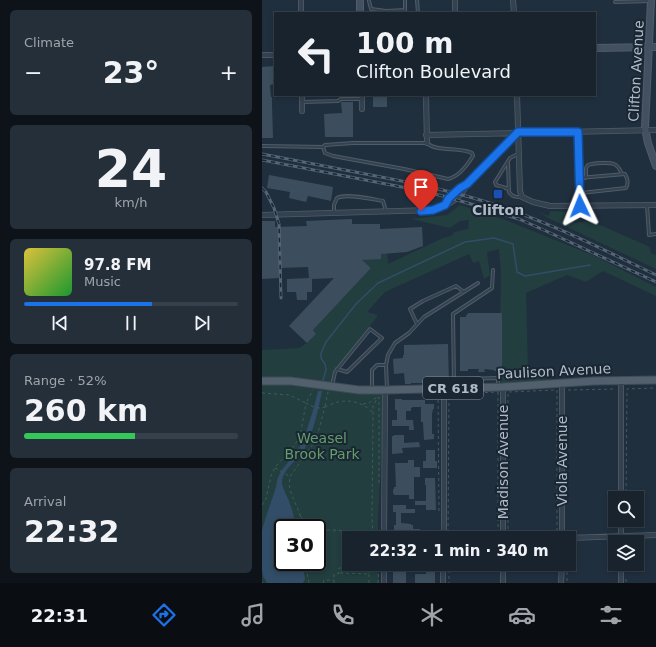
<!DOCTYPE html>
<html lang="en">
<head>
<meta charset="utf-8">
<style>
	:root { --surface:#18232e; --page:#252f3a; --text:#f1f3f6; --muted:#9fa4aa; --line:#36404a; --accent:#1a73e8 }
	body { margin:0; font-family:"DejaVu Sans",sans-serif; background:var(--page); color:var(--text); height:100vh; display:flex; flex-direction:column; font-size:15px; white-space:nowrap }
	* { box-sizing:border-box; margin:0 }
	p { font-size:13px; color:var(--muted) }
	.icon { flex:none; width:22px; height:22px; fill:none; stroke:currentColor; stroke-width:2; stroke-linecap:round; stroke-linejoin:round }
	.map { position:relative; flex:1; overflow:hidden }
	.details { display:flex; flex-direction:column; gap:10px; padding:10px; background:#0d1319; width:262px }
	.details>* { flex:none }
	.banner { position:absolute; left:12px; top:12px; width:322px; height:84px; border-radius:0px; box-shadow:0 2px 6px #0003,0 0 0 1px var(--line); background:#18232e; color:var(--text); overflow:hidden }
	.buttons { position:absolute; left:346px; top:491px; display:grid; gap:8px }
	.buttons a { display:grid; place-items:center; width:36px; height:36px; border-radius:0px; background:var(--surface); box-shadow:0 2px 6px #0003,0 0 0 1px var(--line); font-size:20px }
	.speed { position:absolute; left:12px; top:519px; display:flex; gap:8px; font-size:20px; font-weight:700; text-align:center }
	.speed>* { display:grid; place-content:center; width:52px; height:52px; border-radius:50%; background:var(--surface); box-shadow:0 2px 6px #0003,0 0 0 1px var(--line); line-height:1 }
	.speed .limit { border:2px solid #111; border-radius:6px; background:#fff; color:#111 }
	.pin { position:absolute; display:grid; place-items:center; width:34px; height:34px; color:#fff; margin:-41px -17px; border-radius:50% 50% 50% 0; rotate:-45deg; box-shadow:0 0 4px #0007 }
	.pin .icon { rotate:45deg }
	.me { position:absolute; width:44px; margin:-22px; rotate:358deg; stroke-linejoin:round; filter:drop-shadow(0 0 3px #0008) }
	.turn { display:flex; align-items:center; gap:14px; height:84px; padding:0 16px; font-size:18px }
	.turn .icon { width:52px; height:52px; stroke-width:2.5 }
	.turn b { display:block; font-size:28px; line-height:34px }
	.big { font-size:30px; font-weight:700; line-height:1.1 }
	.details .tile { flex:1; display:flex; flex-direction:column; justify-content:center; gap:6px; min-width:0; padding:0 14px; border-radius:6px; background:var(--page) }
	.details .dial { align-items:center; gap:0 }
	.dial b { font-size:52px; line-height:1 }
	.song { display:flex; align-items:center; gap:12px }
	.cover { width:48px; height:48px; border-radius:6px; background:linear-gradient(135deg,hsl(50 70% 55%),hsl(130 70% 35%)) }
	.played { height:4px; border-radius:2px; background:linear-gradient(90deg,var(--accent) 60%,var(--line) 60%) }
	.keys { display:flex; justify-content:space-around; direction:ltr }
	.heat { display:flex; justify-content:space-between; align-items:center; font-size:22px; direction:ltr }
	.charge { height:6px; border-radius:3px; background:linear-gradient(90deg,#34c759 52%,var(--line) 0) }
	.trip { position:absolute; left:80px; top:531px; width:234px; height:40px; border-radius:0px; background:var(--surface); box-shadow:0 2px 6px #0003,0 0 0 1px var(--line); font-weight:700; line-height:40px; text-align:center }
	.tabs { display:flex; height:64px; justify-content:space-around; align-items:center; background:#0a0e12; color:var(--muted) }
	.tabs .icon { width:28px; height:28px }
	.tabs .selected { color:var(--accent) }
	.tabs b { font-size:18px; color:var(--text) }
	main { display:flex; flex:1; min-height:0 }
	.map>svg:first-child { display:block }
</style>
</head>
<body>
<main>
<section class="details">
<div class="tile"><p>Climate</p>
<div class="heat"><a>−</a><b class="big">23°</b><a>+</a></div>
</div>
<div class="tile dial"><b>24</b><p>km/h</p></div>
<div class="tile">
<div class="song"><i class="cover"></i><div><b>97.8 FM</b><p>Music</p></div></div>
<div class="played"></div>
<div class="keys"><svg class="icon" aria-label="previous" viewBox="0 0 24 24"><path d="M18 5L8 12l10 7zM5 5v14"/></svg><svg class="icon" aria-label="pause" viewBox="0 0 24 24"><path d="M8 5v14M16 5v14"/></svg><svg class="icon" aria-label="next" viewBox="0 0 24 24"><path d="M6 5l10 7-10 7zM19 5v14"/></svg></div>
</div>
<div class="tile"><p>Range · 52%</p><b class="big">260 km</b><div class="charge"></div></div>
<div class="tile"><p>Arrival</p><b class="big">22:32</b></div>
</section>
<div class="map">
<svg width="394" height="583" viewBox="0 0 394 583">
	<rect width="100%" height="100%" fill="#202f3e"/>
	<path fill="#223e3f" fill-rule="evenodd" d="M198,205L246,221L335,257L394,287V296L341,271L324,282L305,275L264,293L266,367L275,376L300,383L239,387L238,325L239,274L237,249L225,252L228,275L222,279L217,261L211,263L207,254L123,292L105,312L116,315L72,375L69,386L123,390L116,519V538H87V564H116L117,583H0V350L37,348L45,343L54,334L51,330L109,268L100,260L119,248H125L126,264L181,238L189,236L193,232L206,229L207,220L198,221L188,228L149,219L185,215ZM21,528H55V562H21Z
		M288,211L306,212L312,223L329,221L388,247L389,253L394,255V269L286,218L277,212L287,216Z"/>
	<path fill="#324d67" d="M56,391H60C56,410 52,431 43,448C37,460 22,467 20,481C19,486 26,497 28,504C31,512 33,520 33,528H21V562H40L43,579L41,583H5L1,576L0,570V530L3,520L14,487L15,480L19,471L36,450L43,436L52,407Z"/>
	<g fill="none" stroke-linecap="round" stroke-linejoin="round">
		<path stroke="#324d67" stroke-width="1.5" d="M61,380L64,370L63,364L59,358V353L64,342L94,304L116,283L203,242L232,238L251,244L255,272L263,276L328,265"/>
	</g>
	<path fill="#3c4e5d" d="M13,66V84L8,85L9,97H10V104L11,138H0V67Z
		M111,95H125V107H111Z
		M79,102H91V137H63L62,114L80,113Z
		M7,175L71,187L69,201L46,196L44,202L27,198L28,192L5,188Z
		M90,219V224H118V229L160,227L161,246L145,252L119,254V259L100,260L109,268L51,330L54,334L45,343L27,326L72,278L50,279V292H45V300H35L34,292H25V279L47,278L46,267L17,268V278L0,279V221H13V227L45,226L44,221Z
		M206,313H240V370H238V371H232V370L222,369L223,372H216L217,369H206V371H198V317H204V315H205Z
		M186,344L187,383H149V384H143L142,373L132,374L131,359L141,358V355H142V345Z
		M133,399H140V400H163V404H172V409H171L170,414V434H172V439L162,440L161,422H159V407H151L149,408V411H144V420H151L152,430H147V426H130V420H135V410H133Z
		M132,435H142V443L157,442L158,447L140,448L141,453L130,454V436H132Z
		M164,450H173V461H175V468H161V461H164Z
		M146,460H152V467H158V477H152V499H147V495H132V493L131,494V489H132V487H134L133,463H146Z
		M163,478H173L174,510H164V505H153V501H164V485H163Z
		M131,505H144V509H153V513H139V523L149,524V525H151V529H158V534H153V533L134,534V533H132V525H134V512H131Z
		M133,564H144V583H131V572H133Z
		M168,565H173V583H153V574H164V572H167Z"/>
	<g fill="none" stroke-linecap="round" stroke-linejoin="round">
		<defs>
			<path id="lane" d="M143,0V13
				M155,0L156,13
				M107,1L109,9L124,11L143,10
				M353,2L388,1
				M40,102L76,101L79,99H99
				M91,143H165C174,152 197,147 210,153L211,156C206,164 196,177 186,179L142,169L71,156L63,153L61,147L63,145Z
				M0,146L61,147
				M246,163L247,192C250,197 254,197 259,197
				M317,178L363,174C366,179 367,183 364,188L319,193
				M324,178V168L326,165C331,163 348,162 352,164C357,166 358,170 360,174
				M247,189L234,185L233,182L248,158L256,154
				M385,205L387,235L394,234
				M72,212V205L75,198C84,193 110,199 121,201L124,211
				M155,324L148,309L161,301L194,286L202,292
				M124,365L126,355L133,343L147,333L162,317L216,283
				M70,386L73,372L108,329L120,338L85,372L75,369
				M192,387L191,314L230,288L231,270
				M202,387V379L236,378V386
				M110,389V370L115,365H124L125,389"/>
			<path id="street" d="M39,0V13
				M193,0V13
				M251,0L252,13
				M0,55H13
				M40,95V111
				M100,95V109
				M164,95L165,143
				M255,95L258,191L260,197L271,202L288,206L394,205
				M316,132L318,206
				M164,135L394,130
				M183,205C189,196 196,190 205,184L256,133
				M0,215L171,210C185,206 199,198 205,184
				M300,383V538
				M359,498V380
				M122,538L123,390
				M182,538V389
				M241,538V387
				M306,538L394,535
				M359,542V520
				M122,583V564
				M181,583V564
				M241,583V564
				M299,583L300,564
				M359,583V564"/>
			<path id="secondary" d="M98,0V13
				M389,0L383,128L386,143L394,166
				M333,48L394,47"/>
			<path id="primary" d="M0,381H29L97,390H123L241,387L332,381L394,380"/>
		</defs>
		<use href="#lane" stroke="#505c68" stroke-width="4"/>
		<use href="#street" stroke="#505c68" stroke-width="6"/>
		<use href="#secondary" stroke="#505c68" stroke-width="8"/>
		<use href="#primary" stroke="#3e4a56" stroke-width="9"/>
		<path stroke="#405b5b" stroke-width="1" stroke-dasharray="3 3" stroke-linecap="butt" d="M295,390V533L246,535V392Z
			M306,390L354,389
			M236,392V535L186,537L187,394Z
			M0,393L27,395L44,403L51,390
			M176,394L177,513
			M101,404L107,403L115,397
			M63,406L66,392
			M63,407C67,405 72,403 76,402C88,399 102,403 110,412
			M13,468L27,476
			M117,483V397
			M364,498L365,389L394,388
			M0,505L4,499L9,476L13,467L29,450L38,437L44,403C50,406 56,410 63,407L54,440L29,475C23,488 34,502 38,515C39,519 39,524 40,528
			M38,516C46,523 55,527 65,530
			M83,530L84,567
			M55,537L66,530L102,531L106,532L111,536V538
			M89,538L90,531
			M91,538H106
			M115,538L111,536L110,518L111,413V406L116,397
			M138,538L177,536
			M44,562L45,572L47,583
			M187,564V583
			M305,566V583
			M78,573L107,574L108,568
			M364,579V583
			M0,582L1,583
			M61,583L62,580H72
			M72,583V574L77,573V568L117,567
			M107,583V574
			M116,583L117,564"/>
		<use href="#lane" stroke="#34414e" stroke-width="2"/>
		<use href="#street" stroke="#34414e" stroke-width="4.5"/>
		<use href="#secondary" stroke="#425061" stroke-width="6"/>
		<use href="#primary" stroke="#52606e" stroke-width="7"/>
		<defs>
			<path id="rail" d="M0,154C40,162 79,169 119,177C156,184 194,192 231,204C287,222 340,249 394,275
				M0,160L150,189L181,196L209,204L257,219L284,231L394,282
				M0,188L4,192L12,208L17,224L19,298"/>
		</defs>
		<use href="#rail" stroke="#566575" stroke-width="3"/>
		<use href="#rail" stroke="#1a2632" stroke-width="1.5" stroke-dasharray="4.5" stroke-linecap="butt"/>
	</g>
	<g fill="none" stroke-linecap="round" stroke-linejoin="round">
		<defs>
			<path id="route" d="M159,211L171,210L183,205L187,198L198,188L205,184L256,132H316L318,206"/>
		</defs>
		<use href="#route" stroke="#114b97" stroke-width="10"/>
		<use href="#route" stroke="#1a73e8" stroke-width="7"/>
	</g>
	<rect fill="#1a4fb4" stroke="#1a2632" stroke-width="1.5" x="231" y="189" width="10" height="10" rx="2"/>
	<g text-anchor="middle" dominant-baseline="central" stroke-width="4" stroke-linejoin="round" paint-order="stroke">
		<rect fill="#1a2632" stroke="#838f9c" stroke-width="1" x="161" y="377" width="60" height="22" rx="3"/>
		<g font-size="13" font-weight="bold" fill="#b0bcc9">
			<text x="191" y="388">CR 618</text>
		</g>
		<g font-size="14" fill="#b0bcc9" stroke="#1a2632">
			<text transform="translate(374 71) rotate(-87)">Clifton Avenue</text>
			<text transform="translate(292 371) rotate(-3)">Paulison Avenue</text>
			<text transform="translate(300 461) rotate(-90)">Viola Avenue</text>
			<text transform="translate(241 462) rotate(-90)">Madison Avenue</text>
		</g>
		<g font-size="14" font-weight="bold" fill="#b0bcc9" stroke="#1a2632">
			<text x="236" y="210">Clifton</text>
		</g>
		<g font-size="14" fill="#649d6c" stroke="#1a2632">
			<text x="60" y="438">Weasel<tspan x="60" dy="16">Brook Park</tspan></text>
		</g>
	</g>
</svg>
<div class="buttons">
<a><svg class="icon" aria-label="search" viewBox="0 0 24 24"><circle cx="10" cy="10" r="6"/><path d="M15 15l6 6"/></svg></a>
<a><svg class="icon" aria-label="layers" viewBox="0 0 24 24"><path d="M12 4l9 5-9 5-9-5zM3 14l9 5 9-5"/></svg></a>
</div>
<div class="speed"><div class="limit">30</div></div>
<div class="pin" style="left:159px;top:211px;background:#d93025"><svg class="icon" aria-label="arrive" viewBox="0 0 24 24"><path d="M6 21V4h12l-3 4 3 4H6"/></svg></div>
<svg class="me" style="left:318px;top:206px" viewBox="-20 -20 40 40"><path d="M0-17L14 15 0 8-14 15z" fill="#1a73e8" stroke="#fff" stroke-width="4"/></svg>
<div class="trip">22:32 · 1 min · 340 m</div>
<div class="banner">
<div class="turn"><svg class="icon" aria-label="left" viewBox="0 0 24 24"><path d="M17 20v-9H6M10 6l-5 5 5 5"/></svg><div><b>100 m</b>Clifton Boulevard</div></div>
</div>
</div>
</main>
<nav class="tabs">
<b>22:31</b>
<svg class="icon selected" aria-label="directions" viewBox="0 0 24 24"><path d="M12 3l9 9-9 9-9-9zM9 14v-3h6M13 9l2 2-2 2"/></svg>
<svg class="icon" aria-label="music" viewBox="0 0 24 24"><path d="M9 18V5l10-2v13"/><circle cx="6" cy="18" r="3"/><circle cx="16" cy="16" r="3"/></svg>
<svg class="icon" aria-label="phone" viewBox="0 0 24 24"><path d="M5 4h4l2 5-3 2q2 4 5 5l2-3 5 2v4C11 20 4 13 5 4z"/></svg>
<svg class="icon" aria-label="climate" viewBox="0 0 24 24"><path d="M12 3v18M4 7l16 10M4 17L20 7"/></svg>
<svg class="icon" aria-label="car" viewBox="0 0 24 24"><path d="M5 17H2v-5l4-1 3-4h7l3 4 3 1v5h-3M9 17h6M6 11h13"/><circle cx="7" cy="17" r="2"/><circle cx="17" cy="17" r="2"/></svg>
<svg class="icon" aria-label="filters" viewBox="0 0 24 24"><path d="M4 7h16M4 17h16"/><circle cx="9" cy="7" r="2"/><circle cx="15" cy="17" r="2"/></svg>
</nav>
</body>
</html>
